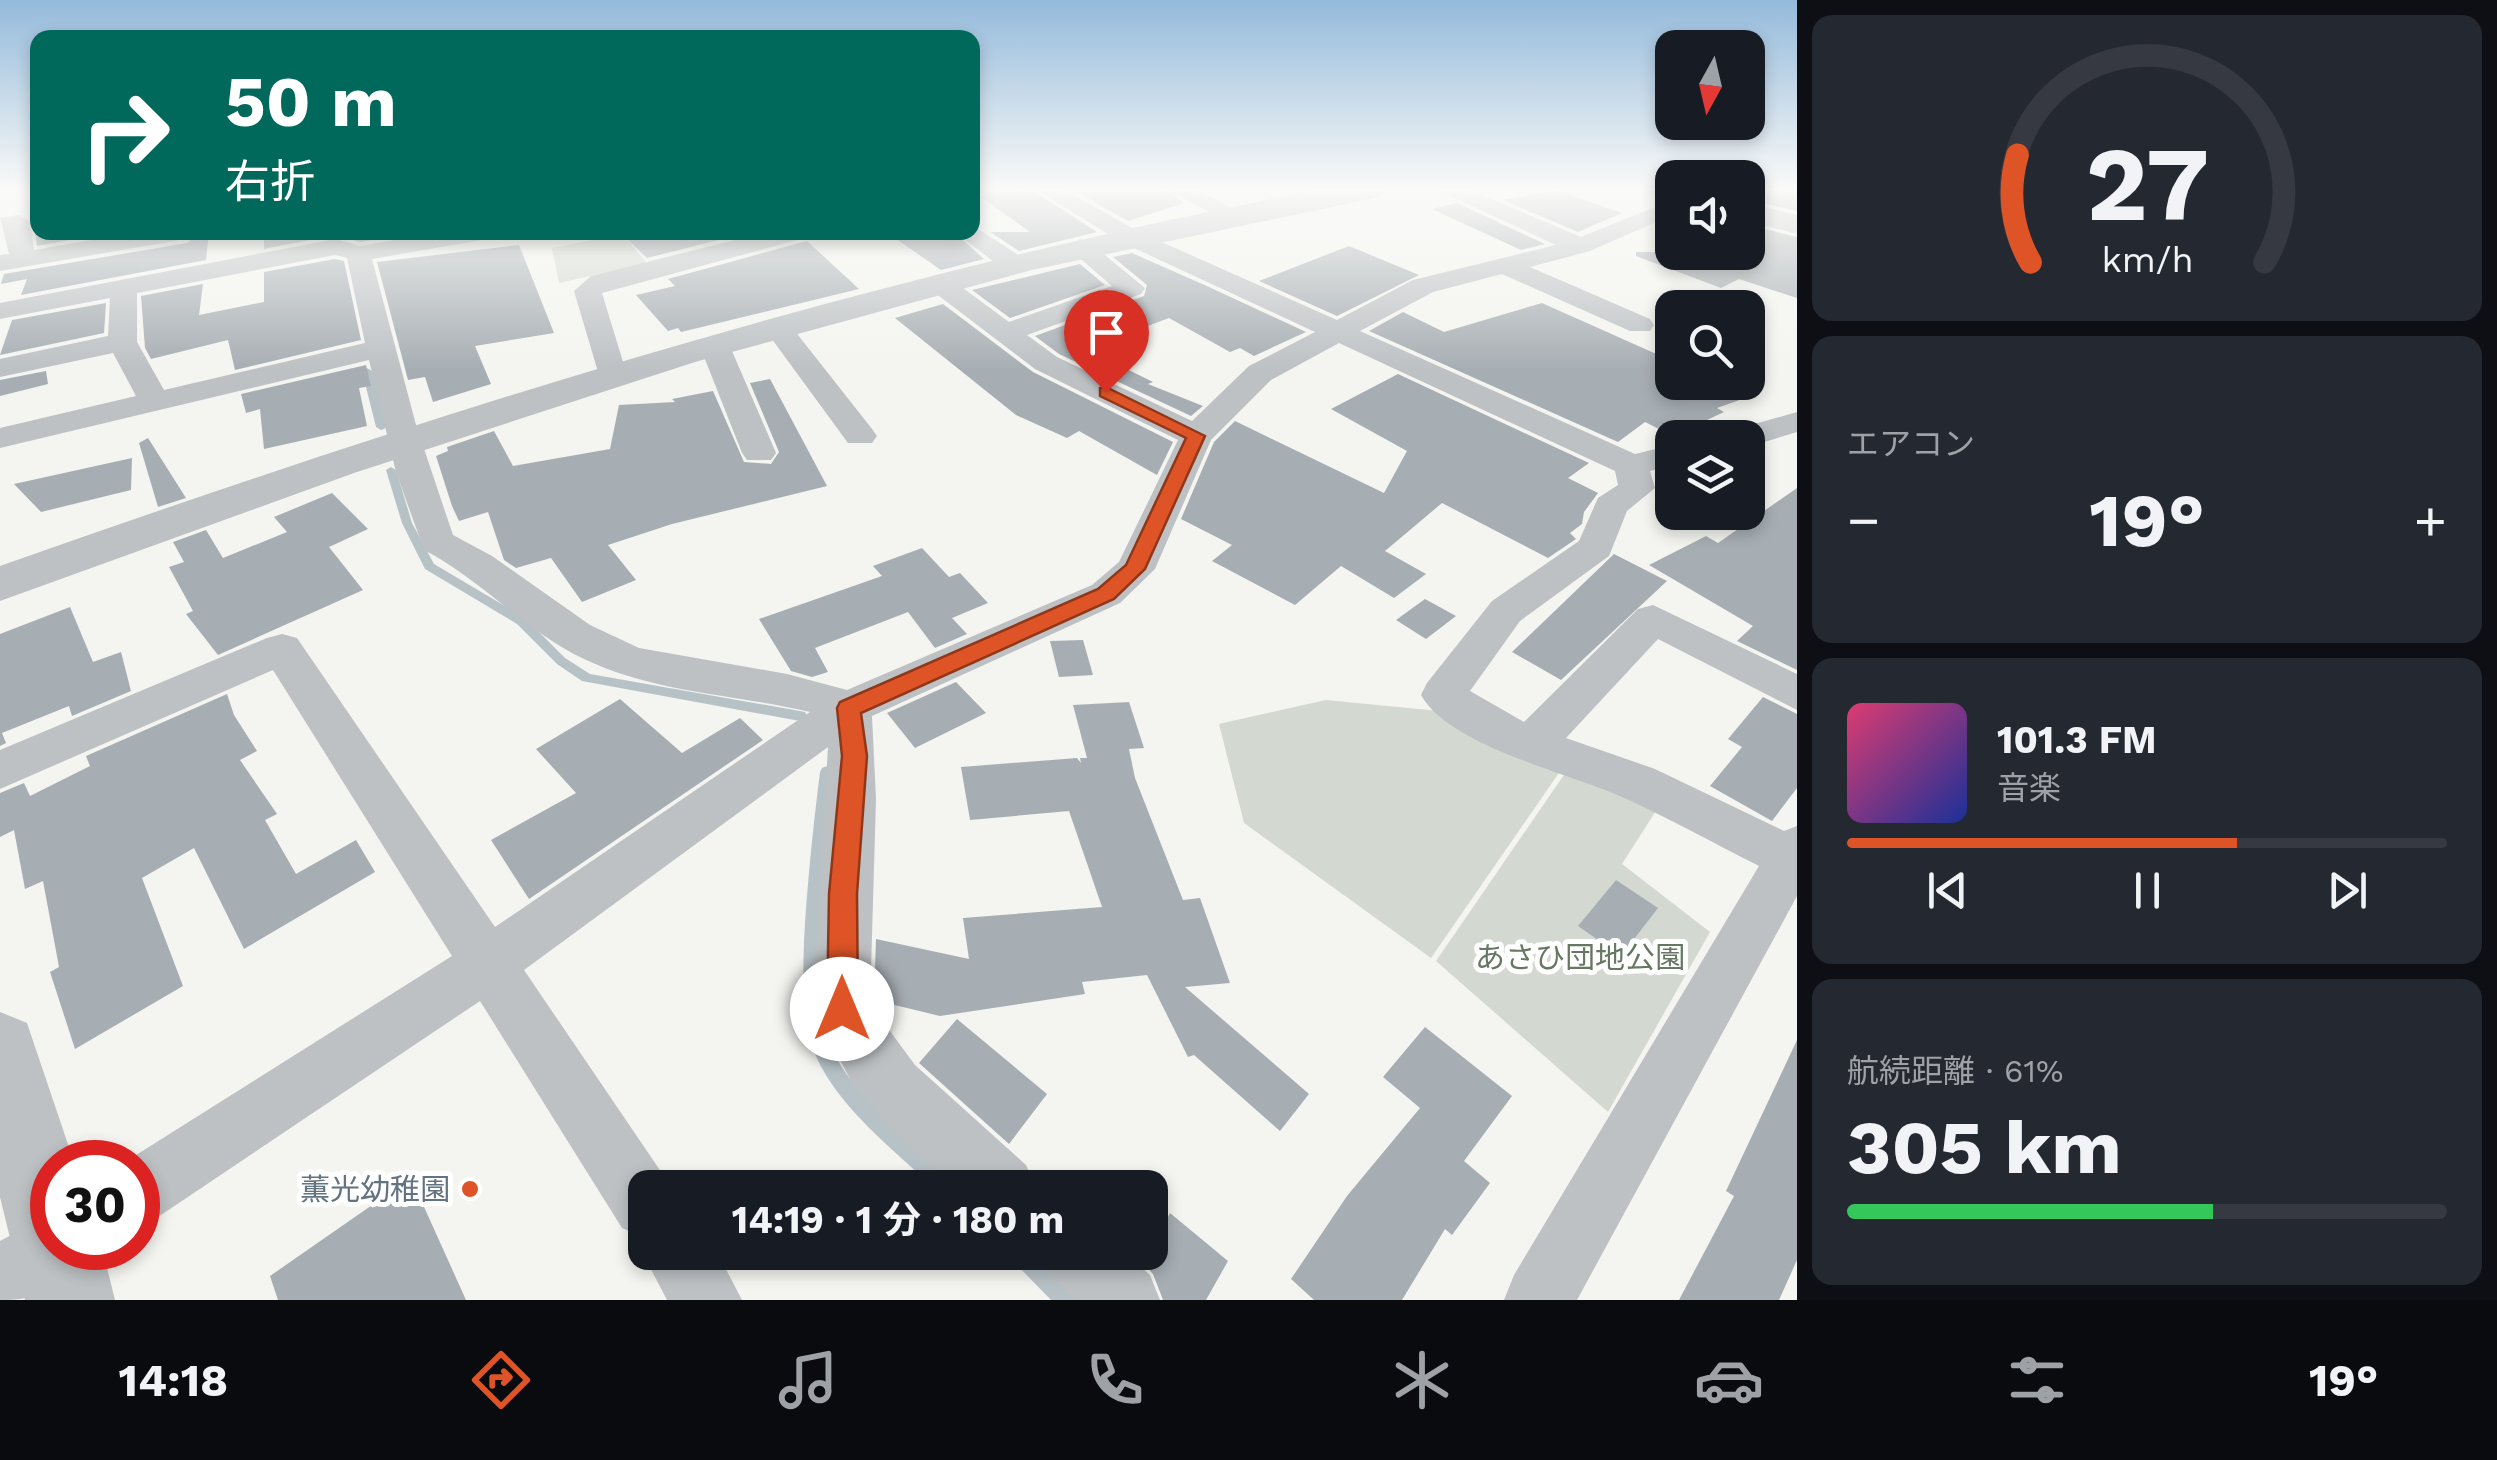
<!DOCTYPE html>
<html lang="ja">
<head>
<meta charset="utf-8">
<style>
	:root { --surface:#171b24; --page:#242831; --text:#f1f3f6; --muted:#9ea1a6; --line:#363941; --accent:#df5426 }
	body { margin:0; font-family:"Work Sans","Noto Sans JP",sans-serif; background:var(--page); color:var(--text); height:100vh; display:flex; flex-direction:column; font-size:38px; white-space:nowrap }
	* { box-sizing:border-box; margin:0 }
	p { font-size:32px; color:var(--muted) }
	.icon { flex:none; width:55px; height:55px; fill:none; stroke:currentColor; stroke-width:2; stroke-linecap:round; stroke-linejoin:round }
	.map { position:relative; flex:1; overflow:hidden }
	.drawer { display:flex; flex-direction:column; gap:15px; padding:15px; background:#0d0f14; width:700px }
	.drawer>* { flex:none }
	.banner { position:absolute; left:30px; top:30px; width:950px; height:210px; border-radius:20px; box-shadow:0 5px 15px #0003; background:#00695c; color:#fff; overflow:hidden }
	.needle { width:65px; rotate:188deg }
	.fabs { position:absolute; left:1655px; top:30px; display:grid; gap:20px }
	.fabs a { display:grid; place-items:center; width:110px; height:110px; border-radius:20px; background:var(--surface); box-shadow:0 5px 15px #0003; font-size:50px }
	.speed { position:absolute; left:30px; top:1140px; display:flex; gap:20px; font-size:50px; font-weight:700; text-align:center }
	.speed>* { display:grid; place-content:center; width:130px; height:130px; border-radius:50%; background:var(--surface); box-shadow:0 5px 15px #0003; line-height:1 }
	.speed .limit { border:15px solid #d22; background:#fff; color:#111 }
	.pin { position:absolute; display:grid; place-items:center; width:85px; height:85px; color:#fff; margin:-102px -42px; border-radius:50% 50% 50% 0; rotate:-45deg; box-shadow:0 0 10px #0007 }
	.pin .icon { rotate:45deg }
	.me { position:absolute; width:110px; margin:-55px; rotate:0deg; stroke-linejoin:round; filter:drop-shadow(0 0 8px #0008) }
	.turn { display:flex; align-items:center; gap:35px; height:210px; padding:0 30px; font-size:45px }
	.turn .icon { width:130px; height:130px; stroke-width:2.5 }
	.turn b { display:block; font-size:70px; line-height:85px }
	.big { font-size:75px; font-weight:700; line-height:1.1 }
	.drawer .card { flex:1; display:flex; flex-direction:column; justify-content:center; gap:15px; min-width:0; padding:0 35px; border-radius:20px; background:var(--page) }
	.drawer .dial { align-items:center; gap:0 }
	.dial svg { height:260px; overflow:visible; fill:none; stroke:var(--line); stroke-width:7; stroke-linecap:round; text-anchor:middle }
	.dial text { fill:var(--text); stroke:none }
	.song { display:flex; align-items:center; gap:30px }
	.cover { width:120px; height:120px; border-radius:15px; background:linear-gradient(135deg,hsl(340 70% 55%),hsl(230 70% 35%)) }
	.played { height:10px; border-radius:5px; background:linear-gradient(90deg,var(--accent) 65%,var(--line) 65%) }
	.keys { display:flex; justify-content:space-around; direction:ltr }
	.heat { display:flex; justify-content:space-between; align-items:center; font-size:55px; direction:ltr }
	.charge { height:15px; border-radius:8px; background:linear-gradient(90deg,#34c759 61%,var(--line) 0) }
	.trip { position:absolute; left:628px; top:1170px; width:540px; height:100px; border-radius:20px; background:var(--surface); box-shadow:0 5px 15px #0003; font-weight:700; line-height:100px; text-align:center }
	.tab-bar { display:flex; height:160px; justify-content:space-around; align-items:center; background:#090b0e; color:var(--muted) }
	.tab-bar .icon { width:70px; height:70px }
	.tab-bar .active { color:var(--accent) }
	.tab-bar b { font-size:45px; color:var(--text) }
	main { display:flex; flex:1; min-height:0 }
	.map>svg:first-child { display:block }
</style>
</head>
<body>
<main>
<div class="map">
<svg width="1797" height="1300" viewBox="0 0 1797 1300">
	<rect width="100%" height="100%" fill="#f4f4f0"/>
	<path fill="#d3d9d0" d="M622,234L647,263L559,283L552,248Z
		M1326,700L1460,713L1563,767L1431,958L1244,823L1219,724Z
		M1570,766L1661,803L1622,864L1710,932L1608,1112L1436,961Z"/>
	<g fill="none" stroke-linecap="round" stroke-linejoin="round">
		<path fill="#b7c2c7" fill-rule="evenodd" d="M367,368L372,371L386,427L384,429L381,430L376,427L362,371Z
			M391,467L396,470L412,523L434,564L525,618L565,658L590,674L800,711L805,712L807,716L805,720L800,721L582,681L557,664L517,624L425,569L402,523L386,470Z
			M827,766L832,768L834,772C827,838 818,905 820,971C821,996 821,1024 831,1047C852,1096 916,1146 956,1181L958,1188H934C894,1150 838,1107 816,1056C801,1021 803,979 804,941C807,885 813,828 820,772L822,768Z
			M1008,1252H1033L1073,1293L1076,1300H1051L1011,1259Z"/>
	</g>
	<path fill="#a7aeb3" d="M996,188H1029L1097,232L1019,251L990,232H1030L981,197Z
		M1070,188H1161L1184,203L1128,221Z
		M1764,188H1797V211L1748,200Z
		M1556,190L1622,213L1578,232L1503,200Z
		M1457,203L1545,244L1521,250L1432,209Z
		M1748,225L1797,237V298L1739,279L1721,288L1636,256V252H1748Z
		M35,232H113L37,246Z
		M202,232H209L206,260L21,295L27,279L1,284L4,274L187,243Z
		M264,232H413V233L360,242L335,235L264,249Z
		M620,232H750L647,258Z
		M886,232H954L984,259L941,270Z
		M807,241L859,289L681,332L678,328L668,331L636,295L675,286L668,279Z
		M519,245L554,333L475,346L491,384L433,402L425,377L408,380L377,262Z
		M1349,246L1419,275L1337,316L1259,281Z
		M1132,253L1209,287L1306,332L1254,356L1240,348L1230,352L1169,318L1086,349L1153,382L1148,384L1203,406L1191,416L1059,354L1035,336L1144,296L1147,285L1113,257Z
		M335,259L344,261L361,340L235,370L228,340L151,359L145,348L141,296L203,284L199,315L264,302V272Z
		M1080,264L1105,285L1010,318L972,290Z
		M106,303L104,333L0,355L12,320Z
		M1542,303L1672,361V382H1718L1748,397L1717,408L1724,412L1673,436L1645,422L1618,442L1369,331L1403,312L1444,332Z
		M943,304L1033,372L1173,442L1157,475L1079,431L1067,438L1016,415L895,318Z
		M366,365L371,386L359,388L367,426L264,449L260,409L246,413L241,394Z
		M46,371L48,384L0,396V380Z
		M1398,374L1589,463L1568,478L1598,493L1584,512L1582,524L1570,533L1576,539L1548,558L1442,503L1385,551L1426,574L1394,598L1341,566L1295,605L1212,561L1232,545L1181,519L1214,442L1235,421L1384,493L1407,451L1331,409Z
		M770,379L827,486L672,524L608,545L636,580L582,602L551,558L516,568L504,560L488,512L459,521L452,506L436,456L448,451L447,447L494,431L513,466L610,449L619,405L675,402L672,399L713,391L744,462L771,464L779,452L750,383Z
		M148,438L186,498L158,507L139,443Z
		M132,458L131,490L41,512L14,484Z
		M1797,488V670L1737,641L1753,626L1649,565L1706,536L1718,543Z
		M332,493L368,529L329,547L363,590L218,655L186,614L193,611L169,567L184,562L173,542L206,530L223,558L287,532L274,517Z
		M922,548L949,577L960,573L988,603L952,618L967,634L935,648L908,612L815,648L828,672L812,677L791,671L759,619L882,576L873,566Z
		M1614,554L1667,581L1561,680L1512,652Z
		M1425,599L1456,616L1426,639L1396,620Z
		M70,607L93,662L121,652L131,691L72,716L69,706L2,733L6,743L0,746V634Z
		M1083,640L1093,675L1059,677L1050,641Z
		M956,682L986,713L915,748L887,713Z
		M227,694L234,715L257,751L240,760L277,814L265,820L296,874L356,840L375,872L244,949L194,848L142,878L183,986L75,1049L50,972L59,967L43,881L25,889L14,830L0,837V793L24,783L30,796L90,766L86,756Z
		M1763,697L1797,714V788L1772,821L1710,786L1742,747L1728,739Z
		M620,699L682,753L740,718L763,740L529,899L491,840L576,793L536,749Z
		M1129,702L1144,748L1129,749L1135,778L1183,900L1200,898L1230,983L1185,987L1309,1094L1280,1131L1194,1055L1188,1057L1147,975L1082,982L1085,994L940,1016L874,1000L876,939L969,959L963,918L1102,907L1069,811L970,820L961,767L1077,758L1081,763L1080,758H1087L1073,705Z
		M1616,880L1658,908L1621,956L1578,926Z
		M957,1019L1047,1094L1009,1144L919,1063Z
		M1425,1027L1512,1096L1464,1161L1490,1183L1452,1235L1445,1229L1402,1300H1314L1291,1279L1347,1196L1420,1108L1383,1077Z
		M1797,1040V1260L1779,1300H1679L1734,1196L1726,1191Z
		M411,1178L466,1300H278L270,1276Z
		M1170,1213L1228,1261L1206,1300H1163L1153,1274L1141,1261L1150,1252Z"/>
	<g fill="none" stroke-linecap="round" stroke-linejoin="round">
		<path fill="#bdc1c4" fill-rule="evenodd" d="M972,188H992L972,197Z
			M1033,188H1062L1139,232L1337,320L1413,280L1556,245L1433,188H1465L1581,237L1672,200V215L1590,251L1530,267L1650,319L1654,325L1650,331H1630L1502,274L1433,292L1360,331L1635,454L1672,445V465L1650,471L1655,488L1627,511L1609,556L1520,621L1470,691L1524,722L1638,609L1653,605L1797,674V710L1658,639L1566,738L1655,769L1784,831L1797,826V896L1577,1300H1504L1514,1275L1759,866C1713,843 1669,818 1622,797C1569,773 1449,746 1421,695L1427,683L1492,601L1579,541L1598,498L1618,485L1615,471L1339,343L1271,380L1211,440L1155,569L1120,603L872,716L876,799L870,1004L915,1065L1026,1165L1036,1188H954L893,1130L853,1085L813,1007L828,747L524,970L668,1182L671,1188H645V1238L622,1228L480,1001L161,1215L138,1225V1162H125L452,956L273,670L0,789V750L267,638L282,634L297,638L495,927L810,712C734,694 655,693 584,659C525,631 482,580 424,550L396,472L369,360L0,448V428L136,396L113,353L0,377V359L108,336L110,298L0,319V303L336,239L360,246L441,232H500L488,239L372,259L416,425L453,535L492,556L590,625L639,648L787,674L847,690L1092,585L1119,562L1178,440L1035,369L930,289L926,283L930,277H948L1009,322L1112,286L1067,247L1080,239L1089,242L1145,288L1141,294L1027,335L1057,357L1192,421L1249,366L1315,332L1121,242ZM335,255L347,258L365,343L164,390L137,342V293Z
			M1165,188H1195L1244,215L1232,222L1224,220Z
			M18,215L30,222L34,250L138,232H198L186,239L0,271V255L9,254L0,218Z
			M972,225L1023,258L1027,264L1023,270H1005L961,237L958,232H972Z
			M767,232H811L808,237L602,293L627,375L612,384L601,382L574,291L591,276Z
			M777,318L787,321L872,429L877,436L872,443H848L763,327Z
			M714,335L729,344L776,453L771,460H747L742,453L699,344Z
			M1797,412V432L1748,447V438H1726L1730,431Z
			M52,1213V1248H86C69,1289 42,1300 0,1300V1241Z
			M645,1245V1252H717L742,1300H667L642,1252Z
			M1040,1252H1125L1150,1275L1160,1300H1075L1050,1276Z"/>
		<path fill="#bdc1c4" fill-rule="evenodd" d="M1329,188H1393L1379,197L1032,270L695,362L354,473L0,601V566C436,412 874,273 1329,188Z
			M1644,188H1672V201L1648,194Z
			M1748,203L1797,215V234L1748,221Z
			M0,1012L27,1023L74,1162H52V1248H102L115,1300H25L0,1197Z"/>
	</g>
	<linearGradient id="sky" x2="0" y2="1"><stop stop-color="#94badb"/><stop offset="0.51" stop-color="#fafaf8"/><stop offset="1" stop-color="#fafaf8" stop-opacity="0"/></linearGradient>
	<rect width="1797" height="370" fill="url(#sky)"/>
	<path fill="#df5426" stroke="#913719" stroke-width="2.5" d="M1106,387L1205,436L1145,569L1114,599L861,713L867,756L857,894L858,1009L853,1020L842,1024L831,1020L827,1009L829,894L842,756L837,708L840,702L1098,589L1126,565L1186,438L1100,396V388Z"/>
	<circle fill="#df5426" stroke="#fff" stroke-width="4" cx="470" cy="1189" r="10"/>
	<g text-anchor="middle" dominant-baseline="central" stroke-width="10" stroke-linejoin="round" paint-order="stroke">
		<g font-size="30" fill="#667862" stroke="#fff">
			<text x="1580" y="957">あさひ団地公園</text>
		</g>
		<g font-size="30" fill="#647381" stroke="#fff" text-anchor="end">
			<text x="450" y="1189">薫光幼稚園</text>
		</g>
	</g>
</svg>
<div class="fabs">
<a><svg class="needle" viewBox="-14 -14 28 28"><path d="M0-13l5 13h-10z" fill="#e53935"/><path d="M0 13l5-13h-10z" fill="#9ea1a6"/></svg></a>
<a><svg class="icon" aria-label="sound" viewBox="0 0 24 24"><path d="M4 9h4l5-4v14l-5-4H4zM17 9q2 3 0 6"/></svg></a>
<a><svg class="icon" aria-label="search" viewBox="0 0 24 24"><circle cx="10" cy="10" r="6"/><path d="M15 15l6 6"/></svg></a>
<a><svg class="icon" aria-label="layers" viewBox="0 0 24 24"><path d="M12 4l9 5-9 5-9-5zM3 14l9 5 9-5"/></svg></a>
</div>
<div class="speed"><div class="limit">30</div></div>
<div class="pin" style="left:1106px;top:392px;background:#d93025"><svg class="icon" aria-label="arrive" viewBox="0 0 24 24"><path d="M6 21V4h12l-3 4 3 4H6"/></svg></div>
<svg class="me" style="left:842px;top:1009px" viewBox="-20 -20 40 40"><circle r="19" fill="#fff"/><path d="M0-13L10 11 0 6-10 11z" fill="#df5426"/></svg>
<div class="trip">14:19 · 1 分 · 180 m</div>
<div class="banner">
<div class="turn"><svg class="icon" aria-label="right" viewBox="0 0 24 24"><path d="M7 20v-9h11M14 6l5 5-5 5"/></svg><div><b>50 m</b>右折</div></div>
</div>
</div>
<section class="drawer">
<div class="card dial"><svg viewBox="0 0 100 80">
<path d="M14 69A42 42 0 1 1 86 69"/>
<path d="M14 69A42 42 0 0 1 10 36" stroke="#df5426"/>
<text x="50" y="56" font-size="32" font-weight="700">27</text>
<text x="50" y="72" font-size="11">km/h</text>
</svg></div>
<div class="card"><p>エアコン</p>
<div class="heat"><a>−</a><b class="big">19°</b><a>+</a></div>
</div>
<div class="card">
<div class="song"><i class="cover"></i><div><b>101.3 FM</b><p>音楽</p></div></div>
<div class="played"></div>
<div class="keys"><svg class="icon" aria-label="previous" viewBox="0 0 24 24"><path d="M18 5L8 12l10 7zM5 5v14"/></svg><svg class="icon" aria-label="pause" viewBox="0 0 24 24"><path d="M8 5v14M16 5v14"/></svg><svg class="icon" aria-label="next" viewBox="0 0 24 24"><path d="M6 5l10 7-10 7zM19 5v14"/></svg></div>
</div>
<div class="card"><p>航続距離 · 61%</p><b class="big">305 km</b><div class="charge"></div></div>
</section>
</main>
<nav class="tab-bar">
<b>14:18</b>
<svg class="icon active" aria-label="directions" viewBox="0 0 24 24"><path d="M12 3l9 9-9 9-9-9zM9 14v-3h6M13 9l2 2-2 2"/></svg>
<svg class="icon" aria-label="music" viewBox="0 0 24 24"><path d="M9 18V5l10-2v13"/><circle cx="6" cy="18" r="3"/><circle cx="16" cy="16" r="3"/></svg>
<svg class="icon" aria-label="phone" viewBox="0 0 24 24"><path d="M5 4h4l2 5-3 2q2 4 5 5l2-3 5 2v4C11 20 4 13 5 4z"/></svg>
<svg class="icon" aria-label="climate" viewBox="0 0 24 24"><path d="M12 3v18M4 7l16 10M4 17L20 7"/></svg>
<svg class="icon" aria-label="car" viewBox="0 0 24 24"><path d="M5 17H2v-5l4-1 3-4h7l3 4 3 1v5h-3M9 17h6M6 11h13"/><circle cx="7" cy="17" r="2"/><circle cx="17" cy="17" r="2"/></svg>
<svg class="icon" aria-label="filters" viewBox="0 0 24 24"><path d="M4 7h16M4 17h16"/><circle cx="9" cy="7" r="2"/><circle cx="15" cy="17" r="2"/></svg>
<b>19°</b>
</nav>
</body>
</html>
